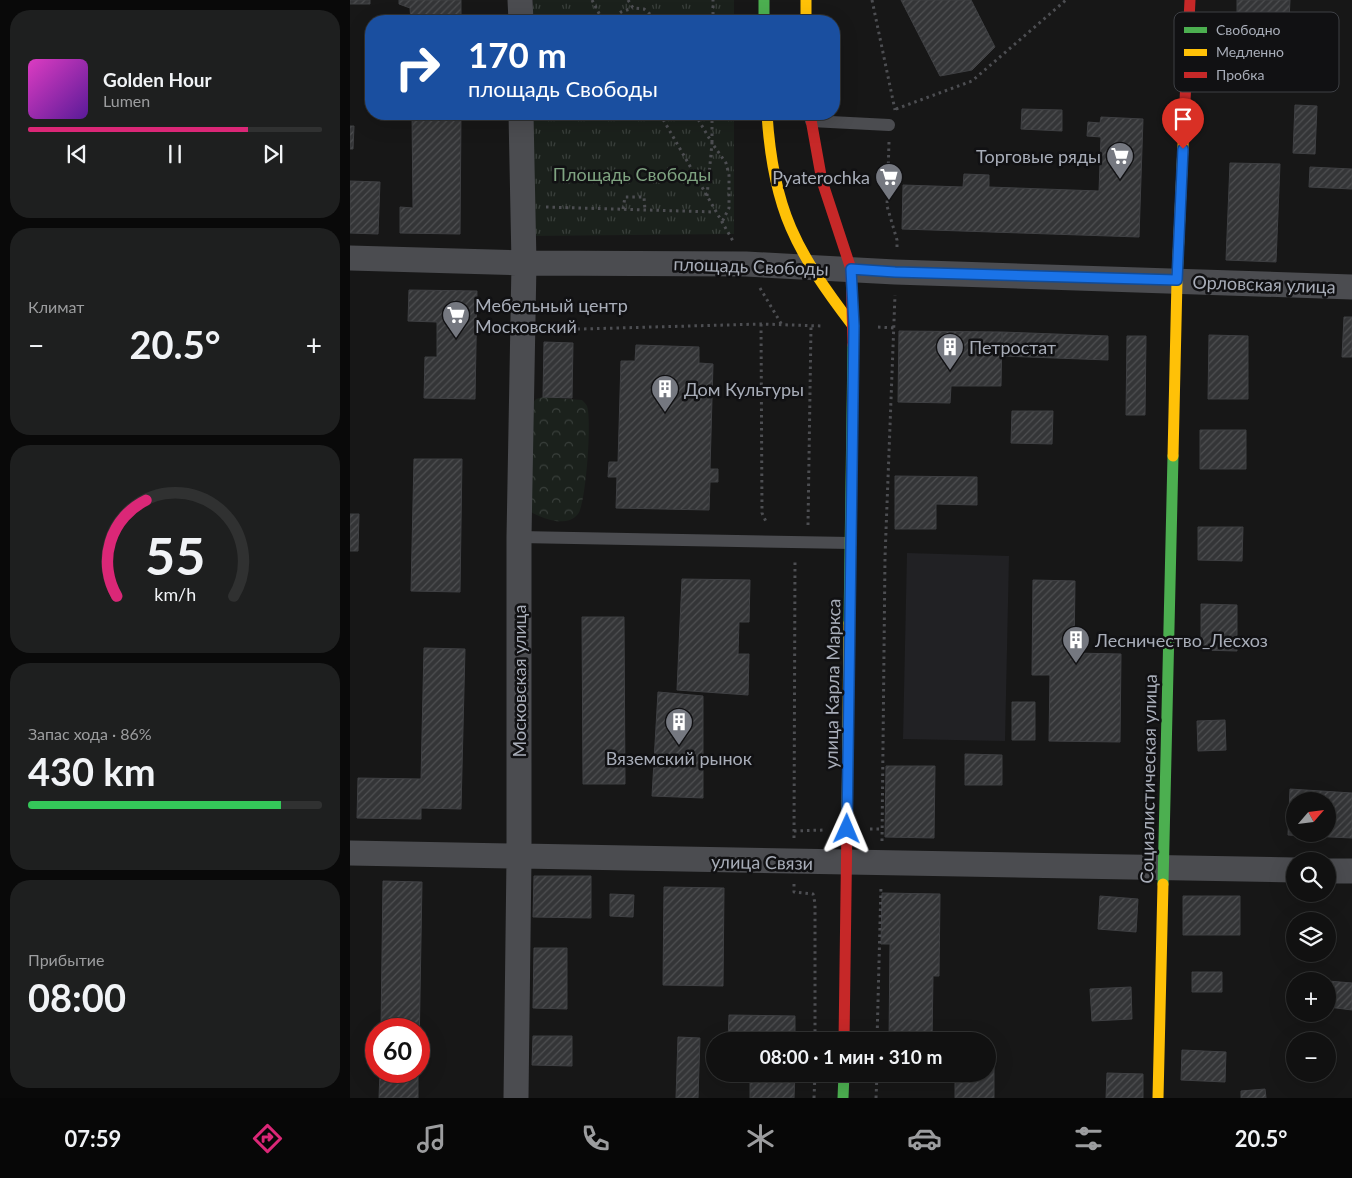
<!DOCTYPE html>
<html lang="ru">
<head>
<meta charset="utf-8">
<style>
	:root { --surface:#111; --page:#1e1f1f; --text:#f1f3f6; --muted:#9c9d9f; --line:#303131; --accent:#db2777 }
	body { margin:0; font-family:Lato,sans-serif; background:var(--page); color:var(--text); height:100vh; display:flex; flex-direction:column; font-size:19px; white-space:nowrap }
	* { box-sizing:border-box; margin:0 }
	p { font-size:16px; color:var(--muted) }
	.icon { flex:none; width:28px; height:28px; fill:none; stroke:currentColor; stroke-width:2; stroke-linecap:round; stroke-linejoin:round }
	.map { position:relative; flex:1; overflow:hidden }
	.details { display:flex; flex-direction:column; gap:10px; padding:10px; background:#090909; width:350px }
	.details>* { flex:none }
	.guide { position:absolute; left:15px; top:15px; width:475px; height:105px; border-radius:20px; box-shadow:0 5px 20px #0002,0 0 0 1px var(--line); background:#1a4fa0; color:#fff; overflow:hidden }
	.needle { width:32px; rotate:62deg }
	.fabs { position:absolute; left:936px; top:792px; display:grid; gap:10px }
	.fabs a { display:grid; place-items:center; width:50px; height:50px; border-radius:50%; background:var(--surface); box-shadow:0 5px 20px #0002,0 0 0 1px var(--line); font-size:25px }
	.speed { position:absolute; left:15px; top:1018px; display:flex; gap:10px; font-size:25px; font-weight:700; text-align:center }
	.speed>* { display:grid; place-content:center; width:65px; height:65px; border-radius:50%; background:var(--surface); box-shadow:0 5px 20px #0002,0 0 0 1px var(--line); line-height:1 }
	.speed .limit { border:8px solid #d22; background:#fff; color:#111 }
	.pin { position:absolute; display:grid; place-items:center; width:42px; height:42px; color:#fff; margin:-51px -21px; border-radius:50% 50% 50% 0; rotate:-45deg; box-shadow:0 0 5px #0007 }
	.pin .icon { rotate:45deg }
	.me { position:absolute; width:55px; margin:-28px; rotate:1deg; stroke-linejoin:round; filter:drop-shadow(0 0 4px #0008) }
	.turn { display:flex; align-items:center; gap:18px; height:105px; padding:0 20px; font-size:22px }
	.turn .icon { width:65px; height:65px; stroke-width:2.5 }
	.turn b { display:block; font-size:35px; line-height:42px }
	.big { font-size:38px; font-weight:700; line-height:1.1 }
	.details .tile { flex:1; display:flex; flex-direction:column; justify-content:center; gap:8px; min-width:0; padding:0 18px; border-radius:20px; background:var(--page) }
	.details .dial { align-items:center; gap:0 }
	.dial svg { height:130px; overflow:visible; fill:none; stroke:var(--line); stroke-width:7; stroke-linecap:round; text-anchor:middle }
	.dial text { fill:var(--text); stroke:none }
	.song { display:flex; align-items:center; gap:15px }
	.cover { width:60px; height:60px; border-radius:8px; background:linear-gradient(135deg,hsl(310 70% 55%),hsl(270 70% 35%)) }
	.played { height:5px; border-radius:2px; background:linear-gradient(90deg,var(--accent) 75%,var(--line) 75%) }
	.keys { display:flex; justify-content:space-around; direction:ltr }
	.heat { display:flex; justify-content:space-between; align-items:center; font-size:28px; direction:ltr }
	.charge { height:8px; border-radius:4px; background:linear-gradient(90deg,#34c759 86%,var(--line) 0) }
	.trip { position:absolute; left:356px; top:1032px; width:290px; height:50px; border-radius:25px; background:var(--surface); box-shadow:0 5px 20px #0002,0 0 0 1px var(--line); font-weight:700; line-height:50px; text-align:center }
	.dock { display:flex; height:80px; justify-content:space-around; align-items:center; background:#070707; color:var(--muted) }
	.dock .icon { width:35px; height:35px }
	.dock .selected { color:var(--accent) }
	.dock b { font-size:22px; color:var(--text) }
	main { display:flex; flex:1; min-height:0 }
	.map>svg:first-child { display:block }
</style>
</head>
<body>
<main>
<section class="details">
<div class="tile">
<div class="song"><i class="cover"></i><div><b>Golden Hour</b><p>Lumen</p></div></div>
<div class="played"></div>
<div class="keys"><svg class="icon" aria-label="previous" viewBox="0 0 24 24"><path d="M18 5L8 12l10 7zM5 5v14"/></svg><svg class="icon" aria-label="pause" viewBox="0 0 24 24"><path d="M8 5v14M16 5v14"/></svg><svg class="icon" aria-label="next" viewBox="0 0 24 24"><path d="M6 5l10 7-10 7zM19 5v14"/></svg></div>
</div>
<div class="tile"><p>Климат</p>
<div class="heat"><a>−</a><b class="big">20.5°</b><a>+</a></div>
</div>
<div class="tile dial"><svg viewBox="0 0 100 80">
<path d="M14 69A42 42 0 1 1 86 69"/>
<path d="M14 69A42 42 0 0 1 32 10" stroke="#db2777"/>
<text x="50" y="56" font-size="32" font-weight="700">55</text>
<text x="50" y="72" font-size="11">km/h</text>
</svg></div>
<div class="tile"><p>Запас хода · 86%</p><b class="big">430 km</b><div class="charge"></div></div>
<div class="tile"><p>Прибытие</p><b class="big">08:00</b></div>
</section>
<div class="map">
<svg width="1002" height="1098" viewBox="0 0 1002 1098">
	<defs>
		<pattern id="forest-crowns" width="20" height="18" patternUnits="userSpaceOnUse" patternTransform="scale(1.25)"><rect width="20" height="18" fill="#1b211c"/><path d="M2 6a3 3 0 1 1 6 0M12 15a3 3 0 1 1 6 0" fill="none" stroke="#393f3b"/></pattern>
		<pattern id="park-tufts" width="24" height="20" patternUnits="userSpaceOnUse" patternTransform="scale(1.25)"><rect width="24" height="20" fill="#1b211c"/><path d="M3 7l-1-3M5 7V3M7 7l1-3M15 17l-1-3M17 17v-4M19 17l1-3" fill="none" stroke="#393f3b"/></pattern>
		<pattern id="building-hatch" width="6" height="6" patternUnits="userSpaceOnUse" patternTransform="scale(1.25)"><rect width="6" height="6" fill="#343537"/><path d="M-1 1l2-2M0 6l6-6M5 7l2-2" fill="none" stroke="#4f5052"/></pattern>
	</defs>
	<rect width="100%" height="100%" fill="#171717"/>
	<path fill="#212124" d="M557,553L659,556L655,741L553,739Z"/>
	<path fill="url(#forest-crowns)" d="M193,397L232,400C234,402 236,404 237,406C242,419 236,504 228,514C217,528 193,519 181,512L180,406L186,399Z"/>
	<path fill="url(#park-tufts)" d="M183,0H384V21H183Z
		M181,114H384V234L179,236Z"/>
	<path fill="url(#building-hatch)" stroke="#3f4043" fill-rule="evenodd" d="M0,0H20V4H0Z
		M49,0H111V21H61L60,8L49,4Z
		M551,0H621L645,47L622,70L590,76Z
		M887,0H940L939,20L887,18Z
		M945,105L967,106L965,154L943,153Z
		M672,109L712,110V131L671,129Z
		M62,114H111L110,234L50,233V207L63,208Z
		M751,117L793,119L789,237L552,229L553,185L613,187L614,174L639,175V187L749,191L751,137L737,136L738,122L750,123Z
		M0,126H4L3,149H0Z
		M880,163L930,164L926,262L876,260Z
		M960,167L1002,169V189L959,187Z
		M0,181L30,182L28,234L0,233Z
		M59,290L127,291L125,399L74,398L75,357H87V322L58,321Z
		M994,317H1002V357H992Z
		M549,331L652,332L651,386H601L600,403L548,402Z
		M652,332L758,336V360L652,356Z
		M859,335L898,336V399H858Z
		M777,336H796L795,415H776Z
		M194,342L223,343L222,398L193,397Z
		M286,345L349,347V363L363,364L360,469H368V482H360L359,510L266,508L267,477H258L259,462H268L271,361H285Z
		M662,411H703L702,444L661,443Z
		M850,430H896V469H850Z
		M64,459H112L110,592L61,591Z
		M545,476L627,477V505L586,504V529H545Z
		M0,514H9L8,551H0Z
		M848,527H893L892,561L848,560Z
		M332,579L400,580L399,622H389L388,654H399L398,695L327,690Z
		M683,580L725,581L724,653L771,654L770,742L699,741L700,675H682Z
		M851,604L887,605V651L851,650Z
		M232,617H274L275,784H233Z
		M74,648L115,649L111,809L71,808V819L7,818L8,778L71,779Z
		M308,692L353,696V798L302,796Z
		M662,702H685V740H662Z
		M875,720L876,750L848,751L847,721Z
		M615,754L652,755V785H615Z
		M536,766H585L584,838L535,837Z
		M940,789L1002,793V838L938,835ZM945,801H978V834H945Z
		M184,876H241V918L183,917Z
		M33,881L72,882L69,1052V1029H31Z
		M314,887L374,888L373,986L313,985Z
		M532,893L590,894L589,976H583L582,1041H539L540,944H531Z
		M260,894L284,895L283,917L260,916Z
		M750,896L788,899L786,932L748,929Z
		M833,896H890V935H833Z
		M184,948H217V1009L183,1008Z
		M842,972H872V992H842Z
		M978,981L1002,983V1010L978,1007Z
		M781,987L782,1019L742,1021L740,989Z
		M379,1015L445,1016V1041H378Z
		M183,1036H222V1066L182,1065Z
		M328,1037L350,1038L348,1098H326Z
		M832,1050L876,1052L875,1082L831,1080Z
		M638,1053H644V1098H605V1074H638Z
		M30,1071H68V1098H29Z
		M757,1073L793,1074V1098H756Z
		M400,1074H445L444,1098H400Z
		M915,1089L916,1098H891V1091Z"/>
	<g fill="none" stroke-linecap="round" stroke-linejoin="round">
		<path stroke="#4d4e52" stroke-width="3" stroke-dasharray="2.5 4" stroke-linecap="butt" d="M242,0L253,21
			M278,0L283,8L294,9L308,21
			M522,0L545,110
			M260,21L271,12L283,8
			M363,21V0
			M546,109L622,81L716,0
			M310,114L383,241
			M345,114L362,143L357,196
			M362,114V143L376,163L379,175V208L372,222
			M539,142L537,206L547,240V249
			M196,207L365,212
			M273,209L275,197H294L295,210
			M410,288L432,325
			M411,324L412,513L417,524
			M528,327L545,328
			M195,330L411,324L472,326
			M458,525L461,326
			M520,829H532
			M444,831L474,830
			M444,838L445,559
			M532,841L535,557L545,295
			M444,884V892L463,894L465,903V1041
			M527,1041L531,885
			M464,1098L465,1074
			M526,1098L527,1074"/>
		<path stroke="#4b4c50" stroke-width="12" d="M461,121L539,125
			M169,537L501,543"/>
		<path stroke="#4b4c50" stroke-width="25" d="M170,0L171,21
			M0,258L174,263L396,264L545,272L1002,287
			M0,853L945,870
			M978,871H1002
			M166,1098L169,858V537L174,263L171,114"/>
		<path stroke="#4caf50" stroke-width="11" d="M414,0V21
			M499,623L503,345
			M813,884L823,456
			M493,1098L494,1074"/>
		<path stroke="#ffc107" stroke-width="11" d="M456,0V21
			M417,114C423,210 446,251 503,326
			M823,456L827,280L835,101
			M497,821L499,623
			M808,1098L813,884"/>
		<path stroke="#c62828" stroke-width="11" d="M835,101L840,0
			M460,114L472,181L501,269L503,345
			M494,1041L497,821"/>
	</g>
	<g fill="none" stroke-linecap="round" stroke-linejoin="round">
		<defs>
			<path id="route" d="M497,829L504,326L501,269L545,272L827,280L833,149"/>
		</defs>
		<use href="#route" stroke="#114b97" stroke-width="12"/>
		<use href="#route" stroke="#1a73e8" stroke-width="9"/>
	</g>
	<defs>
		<symbol id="supermarket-pin" viewBox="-11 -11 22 30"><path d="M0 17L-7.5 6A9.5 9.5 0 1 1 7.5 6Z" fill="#757880" stroke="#111113"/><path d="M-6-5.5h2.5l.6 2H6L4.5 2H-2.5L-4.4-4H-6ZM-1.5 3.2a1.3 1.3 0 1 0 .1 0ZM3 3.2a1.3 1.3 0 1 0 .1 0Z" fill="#fff"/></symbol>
		<symbol id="building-pin" viewBox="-11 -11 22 30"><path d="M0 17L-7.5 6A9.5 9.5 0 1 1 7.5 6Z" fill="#757880" stroke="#111113"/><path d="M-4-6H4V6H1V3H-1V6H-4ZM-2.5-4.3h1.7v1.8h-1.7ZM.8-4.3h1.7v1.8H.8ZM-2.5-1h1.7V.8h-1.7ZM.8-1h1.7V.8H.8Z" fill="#fff"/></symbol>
	</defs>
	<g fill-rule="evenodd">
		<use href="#supermarket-pin" x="754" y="140" width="32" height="43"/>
		<use href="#supermarket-pin" x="523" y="161" width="32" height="43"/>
		<use href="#supermarket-pin" x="90" y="299" width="32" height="43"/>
		<use href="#building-pin" x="584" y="331" width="32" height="43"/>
		<use href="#building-pin" x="299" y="373" width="32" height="43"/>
		<use href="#building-pin" x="710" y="624" width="32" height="43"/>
		<use href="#building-pin" x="313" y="706" width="32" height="43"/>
	</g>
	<g text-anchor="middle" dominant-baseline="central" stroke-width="5" stroke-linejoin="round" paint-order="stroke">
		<g font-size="18" fill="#a8adb8" stroke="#111113" text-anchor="start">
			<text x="751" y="156" text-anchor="end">Торговые ряды</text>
			<text x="520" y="177" text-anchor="end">Pyaterochka</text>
			<text x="125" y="305">Мебельный центр<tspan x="125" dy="21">Московский</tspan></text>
			<text x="619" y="347">Петростат</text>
			<text x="334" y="389">Дом Культуры</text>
			<text x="745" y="640">Лесничество_Лесхоз</text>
			<text x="329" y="758" text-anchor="middle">Вяземский рынок</text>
		</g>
		<g font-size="18" fill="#7fa381" stroke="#111113">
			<text x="282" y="174">Площадь Свободы</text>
		</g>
		<g font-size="18" fill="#a8adb8" stroke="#111113">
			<text transform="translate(401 266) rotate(2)">площадь Свободы</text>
			<text transform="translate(914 284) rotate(2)">Орловская улица</text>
			<text transform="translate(169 681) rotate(-90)">Московская улица</text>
			<text transform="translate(482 684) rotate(-89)">улица Карла Маркса</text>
			<text transform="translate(798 779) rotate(-89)">Социалистическая улица</text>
			<text transform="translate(412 862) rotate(1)">улица Связи</text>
		</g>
	</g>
	<rect x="824" y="12" width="165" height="80" rx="8" fill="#111113" stroke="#3e4045" stroke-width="1"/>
	<rect x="834" y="27" width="23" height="6" fill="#4caf50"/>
	<rect x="834" y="49" width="23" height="7" fill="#ffc107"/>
	<rect x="834" y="72" width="23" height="6" fill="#c62828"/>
	<g font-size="14" fill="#a8adb8">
		<text x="866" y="35">Свободно</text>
		<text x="866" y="57">Медленно</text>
		<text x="866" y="80">Пробка</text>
	</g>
</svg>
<div class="fabs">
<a><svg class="needle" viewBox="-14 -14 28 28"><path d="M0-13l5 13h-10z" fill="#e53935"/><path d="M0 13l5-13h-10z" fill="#9c9d9f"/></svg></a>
<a><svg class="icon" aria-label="search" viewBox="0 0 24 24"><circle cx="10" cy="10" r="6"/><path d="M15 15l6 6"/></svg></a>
<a><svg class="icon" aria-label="layers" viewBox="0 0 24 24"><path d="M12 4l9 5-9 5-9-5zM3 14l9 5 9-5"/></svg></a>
<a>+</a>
<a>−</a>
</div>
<div class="speed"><div class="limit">60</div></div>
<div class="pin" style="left:833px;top:149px;background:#d93025"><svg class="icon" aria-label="arrive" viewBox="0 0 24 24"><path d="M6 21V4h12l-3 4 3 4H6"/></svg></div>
<svg class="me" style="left:497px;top:829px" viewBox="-20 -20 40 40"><path d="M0-17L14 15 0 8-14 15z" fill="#1a73e8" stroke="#fff" stroke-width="4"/></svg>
<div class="trip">08:00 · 1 мин · 310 m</div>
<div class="guide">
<div class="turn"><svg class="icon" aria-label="right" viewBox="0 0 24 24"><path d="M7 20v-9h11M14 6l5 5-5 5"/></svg><div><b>170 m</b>площадь Свободы</div></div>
</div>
</div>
</main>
<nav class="dock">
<b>07:59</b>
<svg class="icon selected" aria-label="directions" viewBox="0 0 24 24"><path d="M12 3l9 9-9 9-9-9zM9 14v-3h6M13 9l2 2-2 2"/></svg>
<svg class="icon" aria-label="music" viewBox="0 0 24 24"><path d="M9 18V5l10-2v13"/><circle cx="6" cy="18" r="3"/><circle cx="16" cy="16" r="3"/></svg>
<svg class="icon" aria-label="phone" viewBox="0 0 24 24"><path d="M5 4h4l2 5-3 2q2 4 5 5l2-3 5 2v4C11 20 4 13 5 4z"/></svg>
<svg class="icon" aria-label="climate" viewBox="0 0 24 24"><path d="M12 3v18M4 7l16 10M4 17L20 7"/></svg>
<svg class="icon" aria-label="car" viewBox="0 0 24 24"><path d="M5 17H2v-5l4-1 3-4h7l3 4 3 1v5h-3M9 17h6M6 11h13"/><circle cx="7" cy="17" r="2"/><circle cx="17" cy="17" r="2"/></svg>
<svg class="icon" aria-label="filters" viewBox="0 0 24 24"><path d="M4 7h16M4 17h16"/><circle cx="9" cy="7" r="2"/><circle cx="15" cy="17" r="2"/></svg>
<b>20.5°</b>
</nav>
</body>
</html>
